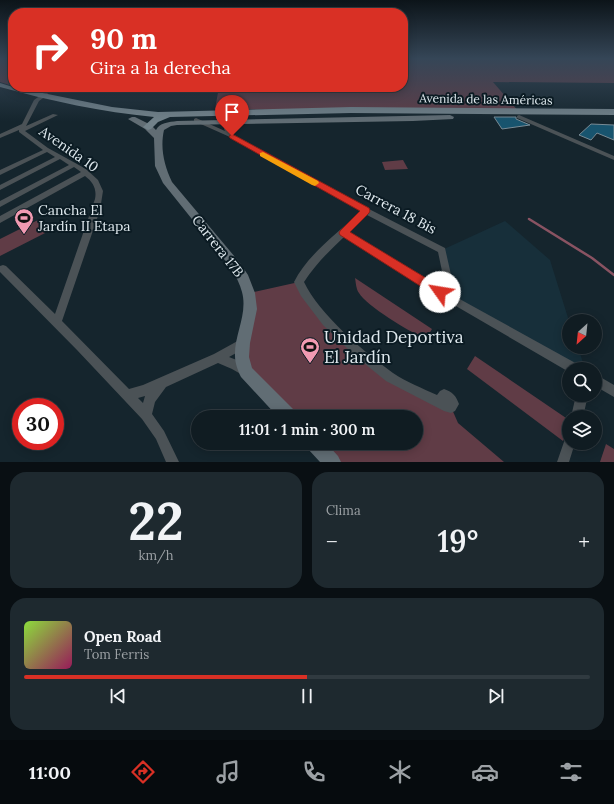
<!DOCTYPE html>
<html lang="es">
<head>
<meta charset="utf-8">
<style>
	:root { --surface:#101c22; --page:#1e292f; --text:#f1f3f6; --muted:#9ca1a5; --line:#303a40; --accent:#d93025 }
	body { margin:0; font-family:Lora,serif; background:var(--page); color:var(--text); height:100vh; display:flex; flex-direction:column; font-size:15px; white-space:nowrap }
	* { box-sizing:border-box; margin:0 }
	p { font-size:13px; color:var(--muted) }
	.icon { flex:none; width:22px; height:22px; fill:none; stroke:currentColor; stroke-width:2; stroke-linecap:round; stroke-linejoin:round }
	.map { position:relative; height:462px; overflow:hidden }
	.side { display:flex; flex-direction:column; gap:10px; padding:10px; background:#090f13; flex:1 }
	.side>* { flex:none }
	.top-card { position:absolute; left:8px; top:8px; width:400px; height:84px; border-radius:16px; box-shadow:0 2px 10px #0003,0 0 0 1px var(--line); background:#d93025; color:#fff; overflow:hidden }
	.needle { width:26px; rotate:207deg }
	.buttons { position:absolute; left:562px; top:314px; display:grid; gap:8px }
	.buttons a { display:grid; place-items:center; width:40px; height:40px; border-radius:50%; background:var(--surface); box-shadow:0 2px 10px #0003,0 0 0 1px var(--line); font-size:20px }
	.speed { position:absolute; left:12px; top:398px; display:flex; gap:8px; font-size:20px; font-weight:700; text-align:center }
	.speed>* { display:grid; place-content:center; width:52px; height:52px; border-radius:50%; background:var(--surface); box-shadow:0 2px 10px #0003,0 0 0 1px var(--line); line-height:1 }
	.speed .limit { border:6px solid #d22; background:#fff; color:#111 }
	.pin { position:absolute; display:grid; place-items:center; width:34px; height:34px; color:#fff; margin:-41px -17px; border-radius:50% 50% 50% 0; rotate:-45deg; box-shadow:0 0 4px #0007 }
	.pin .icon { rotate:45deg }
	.me { position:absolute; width:44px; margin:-22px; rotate:302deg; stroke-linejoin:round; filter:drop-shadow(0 0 3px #0008) }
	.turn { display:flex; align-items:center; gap:14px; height:84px; padding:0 16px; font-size:18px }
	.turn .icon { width:52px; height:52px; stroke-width:2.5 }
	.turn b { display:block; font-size:28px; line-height:34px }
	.big { font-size:30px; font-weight:600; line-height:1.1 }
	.side .tile { flex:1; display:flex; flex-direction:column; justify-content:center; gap:6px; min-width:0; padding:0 14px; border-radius:16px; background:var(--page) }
	.side .dial { align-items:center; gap:0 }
	.dial b { font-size:52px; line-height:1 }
	.song { display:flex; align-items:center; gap:12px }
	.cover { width:48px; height:48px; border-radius:6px; background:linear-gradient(135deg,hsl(90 70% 55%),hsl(330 70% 35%)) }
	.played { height:4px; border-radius:2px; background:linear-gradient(90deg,var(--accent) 50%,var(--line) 50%) }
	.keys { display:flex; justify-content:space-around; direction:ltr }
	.heat { display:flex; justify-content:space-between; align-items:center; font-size:22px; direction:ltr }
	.side .tiles { flex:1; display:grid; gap:10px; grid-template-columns:1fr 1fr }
	.tile:last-child { grid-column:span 2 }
	.trip { position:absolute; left:191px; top:410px; width:232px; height:40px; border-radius:20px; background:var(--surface); box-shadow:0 2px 10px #0003,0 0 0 1px var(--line); font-weight:600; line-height:40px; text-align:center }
	.menu { display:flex; height:64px; justify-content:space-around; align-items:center; background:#060b0e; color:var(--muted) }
	.menu .icon { width:28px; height:28px }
	.menu .on { color:var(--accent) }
	.menu b { font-size:18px; color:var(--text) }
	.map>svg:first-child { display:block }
</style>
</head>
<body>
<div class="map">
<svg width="614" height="462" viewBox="0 0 614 462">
	<rect width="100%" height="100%" fill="#15252d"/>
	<path fill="#172f3a" d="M505,221L550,260L569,321V347H578L585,369H575L452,299L442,250Z"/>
	<path fill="#603c46" d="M0,58H13V86L0,82Z
		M403,58H614V83L493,82L519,112L215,109L219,87H403Z
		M17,87H78L53,90L47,94Z
		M403,160L408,169L385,170L382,162Z
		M40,219L49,231L0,256V239Z
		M355,278L432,329L429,334L424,337C410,333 366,305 359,293C356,289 356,283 355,278Z
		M299,282L326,322L390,377L451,407L458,423L504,462H332L314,443H416V417H289L242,357L249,293Z
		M475,356L569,420V428L563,441L467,369Z
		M606,444L614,449V462H600Z"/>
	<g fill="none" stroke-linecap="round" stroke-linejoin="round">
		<path stroke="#895362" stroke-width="2.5" d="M529,219L592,258L614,275"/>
	</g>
	<path fill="#18546e" stroke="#798b95" d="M494,117H516V119L530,125L502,129Z
		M591,124L614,125V140L597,133L591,140L579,135Z"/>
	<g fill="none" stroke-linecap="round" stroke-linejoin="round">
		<path fill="#4b5256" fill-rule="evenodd" d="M41,95L46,96L39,101L26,126L53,114L58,115L25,131L48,148L86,169L98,180L103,191L100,210L62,321L129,389L143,385L214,354L243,338L247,339L248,343L247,347L229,357C237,360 248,364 251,372L250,376L246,377L232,369L218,363L166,387L155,402L152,414L164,431L179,462H166L156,439L142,419L77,350L0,272V266L3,265L6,266L55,314L95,199C97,189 93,182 85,176L0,223V216L81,172L74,167L0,207V201L69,165L60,159L0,190V185L55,157L47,152L0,175V170L43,150L19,132V130L0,138V134L22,124L34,100ZM145,396L143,403L138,398Z
			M519,115L614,156V160L517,118V116Z
			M196,118L225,131L224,129L226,124L240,118H244V120L231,126L230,129L234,135L369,209L445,248L456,297L579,365L580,369H569V372L449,302L344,237C329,251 315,265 304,282C319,314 364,352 393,373C406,382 422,388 437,395L440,391L444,389C453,392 456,396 459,404L455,411L451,413L444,411L386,381L354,355L323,325L301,296L294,282C308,254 338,233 361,211L230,137L194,121V119ZM367,215L438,252L446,290L349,232Z
			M595,374L614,385V397L595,386Z
			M576,395H588L583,417H571Z
			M569,437V443H575L569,462H557L565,439Z"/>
		<path fill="#616d74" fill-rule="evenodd" d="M450,115L454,117L453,119L413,121L177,125L171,126L164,130C160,148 164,165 172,182L240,263L248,275L255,293L257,309L250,343L249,357L252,368L295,411L297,417H278L241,377C238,371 235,363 235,356C234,335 248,314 242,292C240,284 236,277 232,269L163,183L155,166L154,138L145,129L128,119L132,117H135L151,125L156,130C159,123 169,122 177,121Z
			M305,443H326L338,456L341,462H320L308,449Z"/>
		<path fill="#72828a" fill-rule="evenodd" d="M0,83L13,87L112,107L158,112L351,107L614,109V115L351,113L170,117L158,122L151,129L148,130L143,127L154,117C102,112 51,101 0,87Z"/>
	</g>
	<linearGradient id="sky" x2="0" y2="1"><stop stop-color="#0c1419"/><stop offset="0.48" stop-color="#354657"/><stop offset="1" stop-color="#354657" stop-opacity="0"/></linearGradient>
	<rect width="614" height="122" fill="url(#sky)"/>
	<path fill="#d93025" stroke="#8d1f18" d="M232,134L369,208L370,211L369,213L350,232L444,289L445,292L444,296L440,297L436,296L340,235L339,233L340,231L360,211L230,138L229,136Z"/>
	<path fill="#f59e0b" d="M263,152L318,181L319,183L315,186L312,185L260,156V153Z"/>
	<defs>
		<symbol id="stadium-pin" viewBox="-11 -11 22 30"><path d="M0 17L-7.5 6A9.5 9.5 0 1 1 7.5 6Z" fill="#f19ab2" stroke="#0b1b23"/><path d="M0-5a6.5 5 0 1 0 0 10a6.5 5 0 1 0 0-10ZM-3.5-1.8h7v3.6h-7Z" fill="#111"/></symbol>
	</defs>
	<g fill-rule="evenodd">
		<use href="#stadium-pin" x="13" y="207" width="22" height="30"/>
		<use href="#stadium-pin" x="299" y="336" width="22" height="30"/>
	</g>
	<g text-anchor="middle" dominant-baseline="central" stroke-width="4" stroke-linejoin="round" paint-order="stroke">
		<g font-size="12" fill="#dfe9ee" stroke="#0b1b23">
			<text transform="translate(486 99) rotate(1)">Avenida de las Américas</text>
		</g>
		<g font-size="14" fill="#dfe9ee" stroke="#0b1b23">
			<text transform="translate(69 149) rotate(35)">Avenida 10</text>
			<text transform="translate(396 209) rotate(28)">Carrera 18 Bis</text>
			<text transform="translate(218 246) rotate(52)">Carrera 17B</text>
		</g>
		<g font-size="14" fill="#dfe9ee" stroke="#0b1b23" text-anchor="start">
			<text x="38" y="210">Cancha El<tspan x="38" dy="16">Jardín II Etapa</tspan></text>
		</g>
		<g font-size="17" fill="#dfe9ee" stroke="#0b1b23" text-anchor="start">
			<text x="324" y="337">Unidad Deportiva<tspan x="324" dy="20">El Jardín</tspan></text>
		</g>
	</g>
</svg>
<div class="buttons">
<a><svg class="needle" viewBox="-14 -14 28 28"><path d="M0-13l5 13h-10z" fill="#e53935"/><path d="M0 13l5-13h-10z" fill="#9ca1a5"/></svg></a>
<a><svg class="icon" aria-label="search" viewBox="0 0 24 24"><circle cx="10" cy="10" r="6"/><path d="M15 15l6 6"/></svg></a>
<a><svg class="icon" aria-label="layers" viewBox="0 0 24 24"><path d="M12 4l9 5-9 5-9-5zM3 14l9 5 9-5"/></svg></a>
</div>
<div class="speed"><div class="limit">30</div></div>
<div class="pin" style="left:232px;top:136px;background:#d93025"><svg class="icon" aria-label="arrive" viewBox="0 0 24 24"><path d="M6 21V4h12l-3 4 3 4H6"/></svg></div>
<svg class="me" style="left:440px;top:292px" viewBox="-20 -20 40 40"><circle r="19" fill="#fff"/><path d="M0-13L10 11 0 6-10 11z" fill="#d93025"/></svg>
<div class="trip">11:01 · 1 min · 300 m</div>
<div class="top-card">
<div class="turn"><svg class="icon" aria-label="right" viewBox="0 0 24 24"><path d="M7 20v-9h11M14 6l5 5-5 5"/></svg><div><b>90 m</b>Gira a la derecha</div></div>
</div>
</div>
<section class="side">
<div class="tiles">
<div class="tile dial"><b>22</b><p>km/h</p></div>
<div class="tile"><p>Clima</p>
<div class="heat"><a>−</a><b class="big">19°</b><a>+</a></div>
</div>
<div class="tile">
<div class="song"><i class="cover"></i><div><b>Open Road</b><p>Tom Ferris</p></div></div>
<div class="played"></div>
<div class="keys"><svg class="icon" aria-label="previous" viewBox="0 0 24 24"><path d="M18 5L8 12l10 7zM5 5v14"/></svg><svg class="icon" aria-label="pause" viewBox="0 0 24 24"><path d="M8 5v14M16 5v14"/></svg><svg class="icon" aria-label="next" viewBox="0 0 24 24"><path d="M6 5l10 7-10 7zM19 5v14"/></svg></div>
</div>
</div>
</section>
<nav class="menu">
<b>11:00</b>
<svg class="icon on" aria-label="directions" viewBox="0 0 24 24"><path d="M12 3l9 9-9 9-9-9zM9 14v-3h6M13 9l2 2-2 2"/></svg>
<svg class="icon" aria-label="music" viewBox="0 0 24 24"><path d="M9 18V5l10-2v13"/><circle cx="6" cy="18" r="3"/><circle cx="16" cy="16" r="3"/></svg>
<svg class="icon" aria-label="phone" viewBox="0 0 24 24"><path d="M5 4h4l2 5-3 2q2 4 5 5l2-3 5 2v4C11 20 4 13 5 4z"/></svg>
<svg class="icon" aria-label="climate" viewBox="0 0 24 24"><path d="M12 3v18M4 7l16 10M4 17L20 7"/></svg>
<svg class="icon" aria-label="car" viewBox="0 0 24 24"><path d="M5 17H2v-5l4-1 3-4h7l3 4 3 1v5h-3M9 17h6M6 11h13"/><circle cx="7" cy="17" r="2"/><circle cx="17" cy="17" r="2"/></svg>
<svg class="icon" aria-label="filters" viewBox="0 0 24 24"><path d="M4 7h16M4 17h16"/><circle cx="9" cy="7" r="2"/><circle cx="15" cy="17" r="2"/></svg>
</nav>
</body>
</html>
